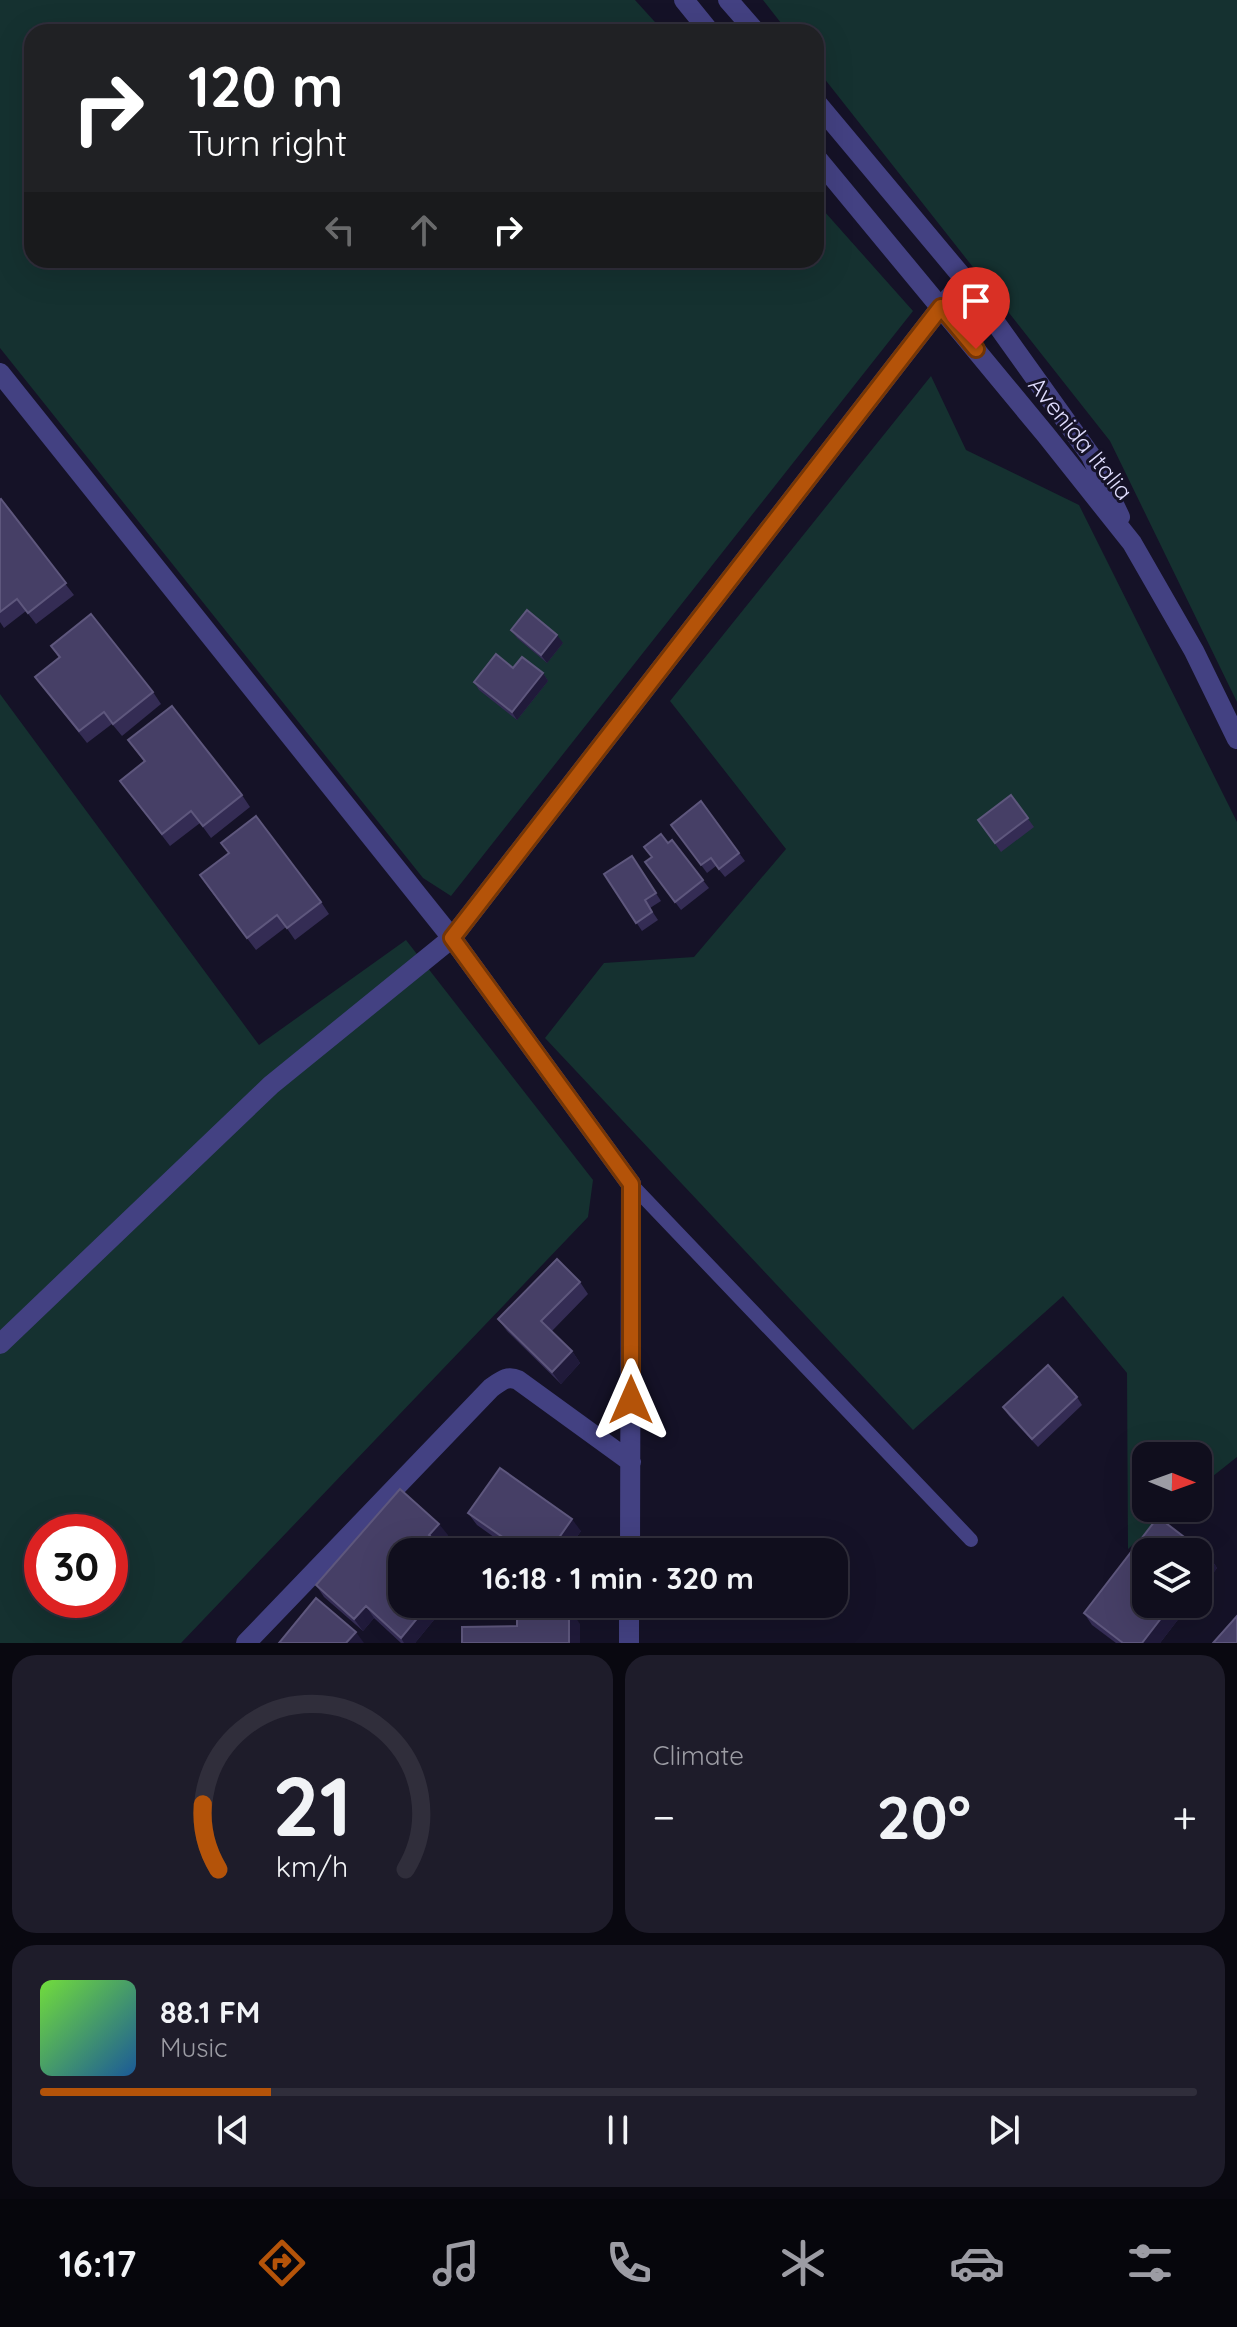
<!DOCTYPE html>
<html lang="en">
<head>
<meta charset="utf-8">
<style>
	:root { --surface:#100e1d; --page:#1e1c2a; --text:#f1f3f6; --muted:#9c9ca4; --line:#302e3b; --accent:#b45309 }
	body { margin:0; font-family:Quicksand,sans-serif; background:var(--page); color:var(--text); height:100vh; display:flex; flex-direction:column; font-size:30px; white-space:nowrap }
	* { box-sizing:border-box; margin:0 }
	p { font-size:26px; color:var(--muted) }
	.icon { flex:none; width:44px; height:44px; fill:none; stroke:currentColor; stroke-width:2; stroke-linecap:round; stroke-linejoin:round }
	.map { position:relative; height:1643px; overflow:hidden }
	.panel { display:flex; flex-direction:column; gap:12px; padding:12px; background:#090810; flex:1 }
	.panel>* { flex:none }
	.banner { position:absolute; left:24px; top:24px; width:800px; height:244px; border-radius:24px; box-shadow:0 8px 32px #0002,0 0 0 2px var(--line); background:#202124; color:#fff; overflow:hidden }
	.needle { width:52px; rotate:91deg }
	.buttons { position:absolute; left:1132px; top:1442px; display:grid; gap:16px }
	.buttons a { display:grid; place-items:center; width:80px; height:80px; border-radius:16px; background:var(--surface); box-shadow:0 8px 32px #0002,0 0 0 2px var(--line); font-size:40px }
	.speed { position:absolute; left:24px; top:1514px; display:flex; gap:16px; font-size:40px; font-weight:700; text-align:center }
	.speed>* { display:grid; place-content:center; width:104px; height:104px; border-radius:50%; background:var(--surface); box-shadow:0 8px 32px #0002,0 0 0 2px var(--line); line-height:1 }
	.speed .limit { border:12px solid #d22; background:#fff; color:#111 }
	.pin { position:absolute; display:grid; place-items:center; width:68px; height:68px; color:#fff; margin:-82px -34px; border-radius:50% 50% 50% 0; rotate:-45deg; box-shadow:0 0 8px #0007 }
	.pin .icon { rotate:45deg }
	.me { position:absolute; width:88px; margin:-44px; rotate:0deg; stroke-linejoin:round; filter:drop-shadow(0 0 6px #0008) }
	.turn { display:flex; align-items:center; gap:28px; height:168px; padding:0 32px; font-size:36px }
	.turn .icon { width:104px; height:104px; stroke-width:2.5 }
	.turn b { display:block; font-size:56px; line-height:68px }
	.lanes { display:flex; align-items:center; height:76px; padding:0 32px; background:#0003; justify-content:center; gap:40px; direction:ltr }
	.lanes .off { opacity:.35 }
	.big { font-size:60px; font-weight:700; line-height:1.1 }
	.panel .widget { flex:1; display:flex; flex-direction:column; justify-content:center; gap:12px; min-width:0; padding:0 28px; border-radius:24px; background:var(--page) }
	.panel .dial { align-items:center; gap:0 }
	.dial svg { height:208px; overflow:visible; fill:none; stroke:var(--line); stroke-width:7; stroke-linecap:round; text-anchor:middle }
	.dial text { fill:var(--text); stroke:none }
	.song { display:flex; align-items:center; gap:24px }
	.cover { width:96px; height:96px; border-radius:12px; background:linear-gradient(135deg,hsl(100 70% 55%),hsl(210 70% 35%)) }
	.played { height:8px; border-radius:4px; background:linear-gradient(90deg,var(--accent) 20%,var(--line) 20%) }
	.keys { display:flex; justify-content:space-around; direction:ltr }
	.heat { display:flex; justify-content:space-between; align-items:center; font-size:44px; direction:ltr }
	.panel .tiles { flex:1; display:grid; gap:12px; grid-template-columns:1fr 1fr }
	.widget:last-child { grid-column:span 2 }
	.trip { position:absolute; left:388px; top:1538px; width:460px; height:80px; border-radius:24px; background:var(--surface); box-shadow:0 8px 32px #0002,0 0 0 2px var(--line); font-weight:700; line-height:80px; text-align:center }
	.dock { display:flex; height:128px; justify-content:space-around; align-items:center; background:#06060c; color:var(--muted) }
	.dock .icon { width:56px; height:56px }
	.dock .current { color:var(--accent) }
	.dock b { font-size:36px; color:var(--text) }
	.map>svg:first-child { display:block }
</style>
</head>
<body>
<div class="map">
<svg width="1237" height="1643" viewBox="0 0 1237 1643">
	<rect width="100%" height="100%" fill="#151227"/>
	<path fill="#153130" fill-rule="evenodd" d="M0,0H635L664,32H32V260H816V202L913,311L451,896L423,878L0,348Z
		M763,0H1237V702L1110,441L816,68V32H788Z
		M931,376L966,450L1079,505L1237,822V1457L1198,1488V1456H1146V1508H1174L1128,1549L1127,1373L1063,1296L913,1430L545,1038L604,963L694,957L786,849L670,701Z
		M0,694L259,1045L406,940L593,1180L588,1217L181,1643H0ZM42,1532H110V1600H42Z"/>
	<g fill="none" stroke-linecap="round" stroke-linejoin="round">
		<path stroke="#434182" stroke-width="14" d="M631,1184L971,1540"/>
		<path stroke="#434182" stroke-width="20" d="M0,373L452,938L941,307L965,280
			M0,1344L271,1085L452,938L631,1184L630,1552
			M246,1643L491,1388C501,1381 507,1375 518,1380L631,1462
			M629,1643V1604"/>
		<path stroke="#434182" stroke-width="20" d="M684,0L710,32
			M728,0L756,32
			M816,102L965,280L1091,456L1120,517
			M816,157L1046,435L1132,543L1194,651L1237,739"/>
	</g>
	<path fill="#342c54" d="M0,500L74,595L36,624L26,611L4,628L0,622Z
		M511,630L563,643L547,663L517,638Z
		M51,646L153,692L161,704L122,736L112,724L87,743L35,677L59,658Z
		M513,668L543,673L548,681L517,720L479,690L474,682Z
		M128,740L242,795L250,807L211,838L200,823L170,846L120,781L144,762Z
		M1011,795L1034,827L1001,852L978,820Z
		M701,801L745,861L725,877L716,866L707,873L671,825Z
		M672,840L709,888L681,910L645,862Z
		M632,856L661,901L650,908L658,920L642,931L604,874Z
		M208,887L321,902L329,914L295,940L286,927L256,950Z
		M580,1282L588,1294L552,1331L572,1351L580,1363L561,1384L507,1331L498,1319Z
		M1077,1397L1082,1405L1038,1447L1009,1416L1003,1407Z
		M468,1513L581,1531L566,1552H515L477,1525Z
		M1158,1517L1209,1556L1217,1568L1198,1593V1552H1146V1604H1190L1160,1643H1116L1092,1625L1084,1613Z
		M448,1535L439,1545L402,1604H447L415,1643H401L374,1618L363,1631L324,1597L316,1585Z"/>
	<path fill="#201a3a" d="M557,635L563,643L547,663L541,655Z
		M543,673L548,681L517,720L512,712Z
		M572,1351L580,1363L561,1384L552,1372Z
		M572,1519L581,1531L566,1552H549Z
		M439,1524L448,1535L437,1547L429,1535Z
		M1209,1556L1217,1568L1198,1593V1570Z
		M429,1604H447L415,1643H404L401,1638Z
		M1172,1604H1190L1160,1643H1142Z
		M366,1606L374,1618L363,1631L354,1619Z
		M569,1608L580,1624V1643H569Z
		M356,1632L364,1643H346Z"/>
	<path fill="#463f66" stroke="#5e577d" stroke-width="2" d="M1,499L66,583L28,613L17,599L0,612V500Z
		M527,610L557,635L541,655L511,630Z
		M91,614L153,692L113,724L104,712L79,731L35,677L60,657L51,646Z
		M496,654L513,668L522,657L543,673L512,712L474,682Z
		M172,706L242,795L203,826L191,811L162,834L120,781L145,761L128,740Z
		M1011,795L1028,818L995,843L978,820Z
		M701,801L739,853L719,869L711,858L701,865L671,825Z
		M256,816L321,902L287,928L277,915L247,938L200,875L229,853L221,843Z
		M661,834L668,843L672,840L703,880L675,902L645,862L652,857L644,847Z
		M632,856L656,893L645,900L652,912L636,923L604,874Z
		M557,1259L580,1282L541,1321L572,1351L552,1372L498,1319Z
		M1048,1365L1077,1397L1032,1439L1003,1407Z
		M500,1468L572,1519L549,1552H524L468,1513Z
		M400,1489L439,1524L429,1535L446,1552H402V1604H429L401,1638L366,1606L354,1619L316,1585Z
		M1158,1517L1209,1556L1198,1570V1552H1146V1604H1172L1142,1643H1123L1084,1613Z
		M316,1598L356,1632L346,1643H279Z
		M569,1608V1643H462V1627L517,1626V1609Z
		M1237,1616V1643H1213Z"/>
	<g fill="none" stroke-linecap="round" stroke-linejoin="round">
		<defs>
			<path id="route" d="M631,1400V1184L452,938L941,307L976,349"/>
		</defs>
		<use href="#route" stroke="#753606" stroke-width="20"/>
		<use href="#route" stroke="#b45309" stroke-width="14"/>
	</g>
	<g text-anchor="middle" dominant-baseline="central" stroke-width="6" stroke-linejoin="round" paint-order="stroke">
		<g font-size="24" fill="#dedbfc" stroke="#151227">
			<text transform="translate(1081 438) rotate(51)">Avenida Italia</text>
		</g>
	</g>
</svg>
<div class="buttons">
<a><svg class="needle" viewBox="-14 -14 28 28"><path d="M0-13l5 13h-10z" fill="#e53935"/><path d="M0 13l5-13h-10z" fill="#9c9ca4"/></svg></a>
<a><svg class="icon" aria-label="layers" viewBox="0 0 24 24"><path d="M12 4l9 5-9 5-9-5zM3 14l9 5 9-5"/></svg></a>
</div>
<div class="speed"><div class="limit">30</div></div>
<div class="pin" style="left:976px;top:349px;background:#d93025"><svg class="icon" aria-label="arrive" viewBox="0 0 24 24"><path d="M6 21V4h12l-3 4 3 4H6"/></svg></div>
<svg class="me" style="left:631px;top:1400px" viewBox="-20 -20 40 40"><path d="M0-17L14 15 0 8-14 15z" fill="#b45309" stroke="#fff" stroke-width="4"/></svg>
<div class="trip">16:18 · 1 min · 320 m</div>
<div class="banner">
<div class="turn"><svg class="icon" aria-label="right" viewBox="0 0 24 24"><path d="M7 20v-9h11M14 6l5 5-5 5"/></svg><div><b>120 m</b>Turn right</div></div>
<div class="lanes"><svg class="icon off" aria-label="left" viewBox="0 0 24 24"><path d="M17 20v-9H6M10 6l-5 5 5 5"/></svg><svg class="icon off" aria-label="ahead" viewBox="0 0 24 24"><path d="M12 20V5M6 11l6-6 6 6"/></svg><svg class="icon" aria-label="right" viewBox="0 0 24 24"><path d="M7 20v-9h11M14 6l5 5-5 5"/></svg></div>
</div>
</div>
<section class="panel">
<div class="tiles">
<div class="widget dial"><svg viewBox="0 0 100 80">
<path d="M14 69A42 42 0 1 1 86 69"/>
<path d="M14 69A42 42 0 0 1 8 44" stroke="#b45309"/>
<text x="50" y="56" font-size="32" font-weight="700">21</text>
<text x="50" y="72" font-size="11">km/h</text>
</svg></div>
<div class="widget"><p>Climate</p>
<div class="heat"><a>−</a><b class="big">20°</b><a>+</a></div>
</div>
<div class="widget">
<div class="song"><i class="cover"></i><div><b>88.1 FM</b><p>Music</p></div></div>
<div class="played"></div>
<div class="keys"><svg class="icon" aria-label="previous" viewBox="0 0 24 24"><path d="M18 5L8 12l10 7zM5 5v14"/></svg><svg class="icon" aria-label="pause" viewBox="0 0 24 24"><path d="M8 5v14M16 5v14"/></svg><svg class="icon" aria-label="next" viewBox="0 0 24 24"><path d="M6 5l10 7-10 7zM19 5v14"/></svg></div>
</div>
</div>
</section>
<nav class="dock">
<b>16:17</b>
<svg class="icon current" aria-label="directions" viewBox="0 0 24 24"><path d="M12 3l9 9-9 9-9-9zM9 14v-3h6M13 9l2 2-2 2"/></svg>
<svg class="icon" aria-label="music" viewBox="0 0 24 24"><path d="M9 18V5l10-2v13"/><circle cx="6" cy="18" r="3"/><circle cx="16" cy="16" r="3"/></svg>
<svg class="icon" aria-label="phone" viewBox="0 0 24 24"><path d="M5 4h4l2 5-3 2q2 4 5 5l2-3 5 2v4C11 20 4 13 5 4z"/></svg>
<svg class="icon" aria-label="climate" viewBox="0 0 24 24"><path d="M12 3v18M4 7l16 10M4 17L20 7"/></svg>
<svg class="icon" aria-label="car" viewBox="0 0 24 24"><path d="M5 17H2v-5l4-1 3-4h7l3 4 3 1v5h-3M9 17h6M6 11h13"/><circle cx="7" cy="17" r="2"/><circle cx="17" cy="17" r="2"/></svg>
<svg class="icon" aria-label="filters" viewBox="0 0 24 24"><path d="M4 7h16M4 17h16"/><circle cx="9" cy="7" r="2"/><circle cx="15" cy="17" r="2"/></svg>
</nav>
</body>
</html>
